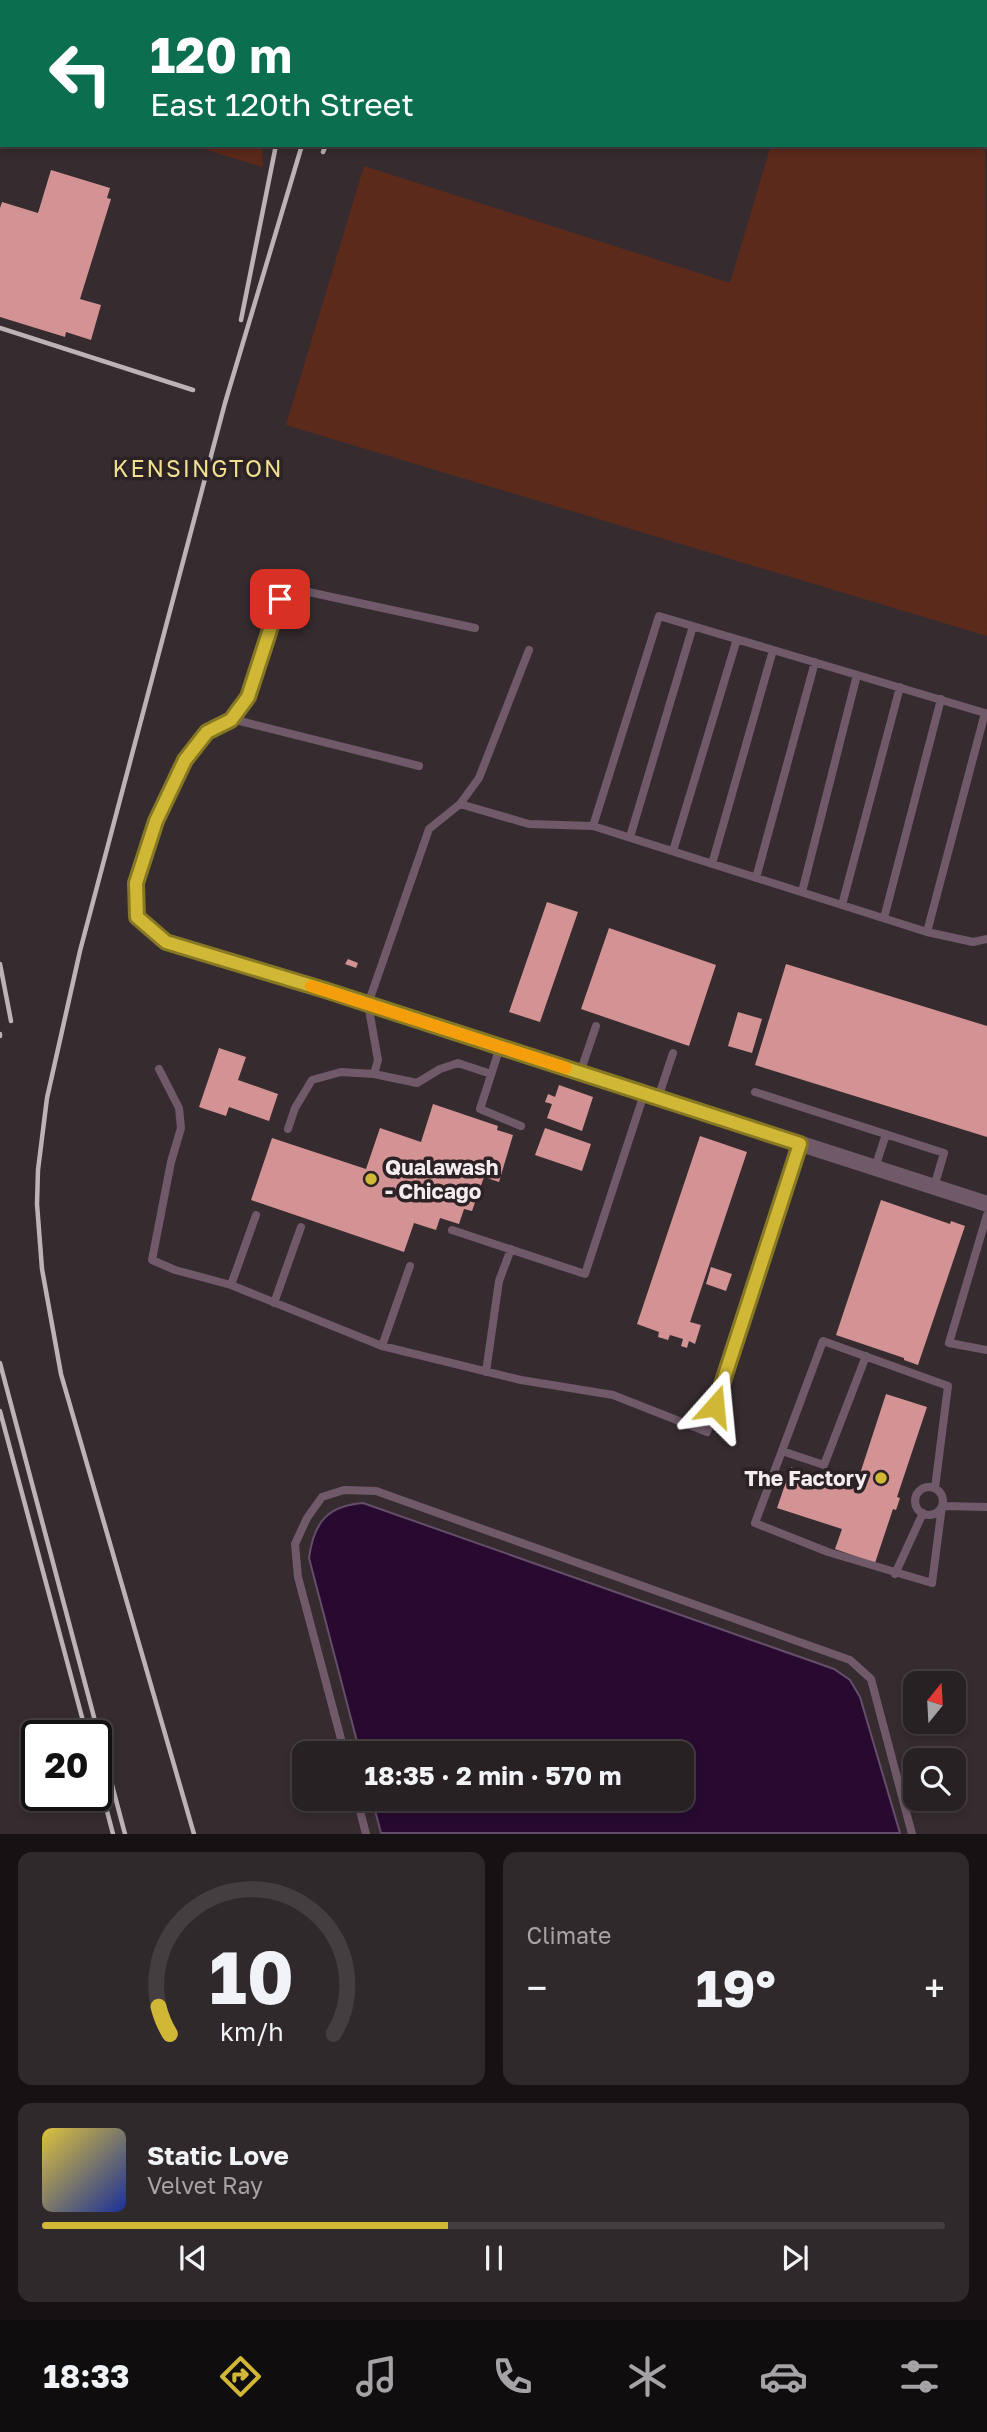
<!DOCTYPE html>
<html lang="en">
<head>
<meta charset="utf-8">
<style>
	:root { --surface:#282123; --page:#30292b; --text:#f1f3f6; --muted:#a5a3a6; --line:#443e41; --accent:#d0b836 }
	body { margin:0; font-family:"Golos Text",sans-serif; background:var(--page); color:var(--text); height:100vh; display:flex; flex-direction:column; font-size:26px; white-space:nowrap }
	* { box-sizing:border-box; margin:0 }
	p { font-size:23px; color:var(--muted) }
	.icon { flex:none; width:38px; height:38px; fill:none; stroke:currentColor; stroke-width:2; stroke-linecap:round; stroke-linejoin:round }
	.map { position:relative; height:1834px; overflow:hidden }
	.side { display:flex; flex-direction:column; gap:18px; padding:18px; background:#161213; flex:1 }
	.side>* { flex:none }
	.banner { position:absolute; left:0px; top:0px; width:987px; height:147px; box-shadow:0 4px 10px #0003,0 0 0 2px var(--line); background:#0b6e4f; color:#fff; overflow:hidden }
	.needle { width:46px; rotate:18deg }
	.fabs { position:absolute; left:903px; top:1671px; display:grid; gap:14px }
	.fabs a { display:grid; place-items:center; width:63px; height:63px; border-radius:14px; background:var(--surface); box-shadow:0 4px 10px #0003,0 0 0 2px var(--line); font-size:35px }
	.speed { position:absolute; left:21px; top:1720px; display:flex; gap:14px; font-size:35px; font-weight:700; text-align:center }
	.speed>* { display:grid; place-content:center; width:91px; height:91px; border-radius:50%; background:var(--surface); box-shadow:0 4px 10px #0003,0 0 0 2px var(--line); line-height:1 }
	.speed .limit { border:4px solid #111; border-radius:10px; background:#fff; color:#111 }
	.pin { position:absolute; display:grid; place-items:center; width:60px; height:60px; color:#fff; margin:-30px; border-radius:14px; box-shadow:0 4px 10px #0006 }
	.me { position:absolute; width:77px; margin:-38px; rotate:18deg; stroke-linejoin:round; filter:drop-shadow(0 0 5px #0008) }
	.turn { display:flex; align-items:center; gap:24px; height:147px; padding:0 35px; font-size:32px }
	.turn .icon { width:91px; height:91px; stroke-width:2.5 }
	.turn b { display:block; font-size:49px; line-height:60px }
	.big { font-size:52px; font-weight:700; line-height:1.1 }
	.side .tile { flex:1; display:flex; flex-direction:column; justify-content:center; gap:10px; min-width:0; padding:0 24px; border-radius:14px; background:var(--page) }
	.side .dial { align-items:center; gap:0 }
	.dial svg { height:182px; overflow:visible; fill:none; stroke:var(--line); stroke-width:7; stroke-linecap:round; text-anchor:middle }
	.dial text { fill:var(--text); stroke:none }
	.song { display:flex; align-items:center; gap:21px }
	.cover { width:84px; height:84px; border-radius:10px; background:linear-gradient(135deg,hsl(50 70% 55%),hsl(230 70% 35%)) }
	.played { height:7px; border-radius:4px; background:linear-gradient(90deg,var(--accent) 45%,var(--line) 45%) }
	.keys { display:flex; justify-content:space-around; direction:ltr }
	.heat { display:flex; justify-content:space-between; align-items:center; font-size:38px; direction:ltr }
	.side .tiles { flex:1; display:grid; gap:18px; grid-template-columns:1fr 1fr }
	.tile:last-child { grid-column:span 2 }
	.trip { position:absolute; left:292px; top:1741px; width:402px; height:70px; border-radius:14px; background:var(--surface); box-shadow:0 4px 10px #0003,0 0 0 2px var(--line); font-weight:700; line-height:70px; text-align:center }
	.tab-bar { display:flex; height:112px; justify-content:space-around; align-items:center; background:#100d0e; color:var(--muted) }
	.tab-bar .icon { width:49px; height:49px }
	.tab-bar .current { color:var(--accent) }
	.tab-bar b { font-size:32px; color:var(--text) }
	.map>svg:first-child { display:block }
</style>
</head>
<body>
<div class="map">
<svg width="987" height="1834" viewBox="0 0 987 1834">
	<rect width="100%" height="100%" fill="#362c2f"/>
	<path fill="#5c2a1b" d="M0,0H270L2,2V89Z
		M985,72L987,636L286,425L364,166L730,283L771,145H985Z
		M190,145H262L263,167Z"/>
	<path fill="#280a31" stroke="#654e6a" stroke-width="2" d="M363,1503L834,1669L850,1680L860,1697L900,1833H381L372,1799H682V1754L360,1753L309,1558C314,1522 327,1506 363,1503Z"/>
	<path fill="#d39293" d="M51,170L110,188L107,198L111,199L80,299L101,305L91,340L66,332L65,337L0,317V208L2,202L38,213Z
		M547,902L578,912L540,1022L509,1012Z
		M609,928L716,965L689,1046L581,1009Z
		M348,959L358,963L356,968L345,964Z
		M786,964L987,1026V1137L755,1065Z
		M738,1012L762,1019L752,1053L728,1046Z
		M219,1048L246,1057L238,1080L278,1094L269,1121L229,1107L226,1116L199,1107Z
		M559,1085L593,1097L582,1131L547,1118L552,1104L545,1102L548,1094L555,1097Z
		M433,1104L498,1126L497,1130L513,1135L499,1182L484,1177L472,1211L464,1209L459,1224L440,1218L436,1230L414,1223L404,1252L251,1200L272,1138L366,1169L380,1128L421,1142Z
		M545,1128L591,1144L582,1171L535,1155Z
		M700,1136L747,1152L690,1322L701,1325L695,1344L689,1341L687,1348L681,1346L683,1339L670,1335L668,1340L658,1337L659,1332L637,1324Z
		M881,1200L950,1224L951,1221L965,1226L918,1365L904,1360V1358L836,1335Z
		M711,1267L732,1274L726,1291L706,1284Z
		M886,1394L927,1407L897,1497L900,1498L896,1510L893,1509L875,1563L835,1549L842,1529L777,1508L791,1467L855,1489Z"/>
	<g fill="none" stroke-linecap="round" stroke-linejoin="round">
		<path stroke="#705a69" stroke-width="8" d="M232,719L419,766
			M460,804L529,824L593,826L927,932L973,942L987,939
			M593,826L659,616L985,713L927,932
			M630,837L693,626
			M673,851L737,639
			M712,864L773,650
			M756,878L815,662
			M802,892L857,675
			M842,905L900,687
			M884,918L941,699
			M390,1011L166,942L137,917L136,883L156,821L185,760L207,732L231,720L248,697L280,599L304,591L475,628
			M500,1047L480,1109L521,1126
			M159,1069L179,1108L181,1128L171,1162L152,1260L175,1270L231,1285L382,1346L521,1380L613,1395L707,1432L800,1144
			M580,1073L596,1026
			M374,1074L378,1060L368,1004L429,829L460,804L479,778L529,650
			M755,1092L944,1153L934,1187
			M658,1098L673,1053
			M288,1129L295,1108L312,1080L341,1072L374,1074L417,1083L440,1069L458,1063L491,1074
			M875,1168L886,1134
			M987,1215L949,1343L987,1350
			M452,1230L585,1274L644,1094
			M231,1285L256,1215
			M274,1303L301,1227
			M382,1346L410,1266
			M486,1372L499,1281L511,1249
			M782,1451L824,1465L866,1356
			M915 1501a14 14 0 1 1 28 0a14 14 0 1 1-28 0Z
			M935,1488L948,1386L823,1341L755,1523L828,1552L932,1583L942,1506L987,1507
			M895,1574L923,1513
			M345,1754L298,1577L295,1544L307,1518L322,1497L344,1490L376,1491L850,1660L871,1679L912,1834
			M357,1799L366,1834"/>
		<path stroke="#705a69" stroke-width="16" d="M390,1011L987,1204"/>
		<path stroke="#bbb3b5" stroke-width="4.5" d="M286,2V0
			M346,2L347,0
			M395,2L396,0
			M323,152L326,145
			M241,320L276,145
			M0,328L193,390
			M0,964L11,1021
			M0,1034V1036
			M0,1363L125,1834
			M0,1411L87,1736
			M96,1769L113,1834
			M194,1834L61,1374L42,1269L37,1204L38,1170L47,1098L80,951L225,403L302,145"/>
	</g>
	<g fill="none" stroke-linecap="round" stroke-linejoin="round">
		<defs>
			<path id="route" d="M280,599L248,697L231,720L207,732L185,760L156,821L136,883L137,917L166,942L325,990L800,1144L715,1406"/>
		</defs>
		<use href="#route" stroke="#877823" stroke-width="18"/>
		<use href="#route" stroke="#d0b836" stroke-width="12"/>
		<path stroke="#f59e0b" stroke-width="12" d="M311,986L566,1068"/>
	</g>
	<g fill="#d0b836" stroke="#2c2225" stroke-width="2.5">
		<circle cx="371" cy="1179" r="7"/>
		<circle cx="881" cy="1478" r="7"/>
	</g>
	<g text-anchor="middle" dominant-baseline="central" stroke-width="7" stroke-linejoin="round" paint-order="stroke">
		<g font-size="21" font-weight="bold" fill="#f4edef" stroke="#2c2225" text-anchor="start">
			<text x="385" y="1167">Qualawash<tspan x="385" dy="24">- Chicago</tspan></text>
			<text x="867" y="1478" text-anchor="end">The Factory</text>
		</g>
		<g font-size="23" letter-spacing="2" fill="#efdf91" stroke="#2c2225">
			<text x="198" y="468">KENSINGTON</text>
		</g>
	</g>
</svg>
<div class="fabs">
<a><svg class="needle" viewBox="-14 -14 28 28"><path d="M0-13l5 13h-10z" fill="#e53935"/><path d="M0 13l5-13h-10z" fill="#a5a3a6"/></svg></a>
<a><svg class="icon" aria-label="search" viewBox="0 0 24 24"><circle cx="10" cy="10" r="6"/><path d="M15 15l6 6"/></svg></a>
</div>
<div class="speed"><div class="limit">20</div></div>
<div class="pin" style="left:280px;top:599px;background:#d93025"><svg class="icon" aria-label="arrive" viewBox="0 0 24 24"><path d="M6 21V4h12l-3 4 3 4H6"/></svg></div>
<svg class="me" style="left:715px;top:1406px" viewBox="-20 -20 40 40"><path d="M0-17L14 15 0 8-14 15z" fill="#d0b836" stroke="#fff" stroke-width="4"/></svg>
<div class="trip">18:35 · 2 min · 570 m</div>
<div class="banner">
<div class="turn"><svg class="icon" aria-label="left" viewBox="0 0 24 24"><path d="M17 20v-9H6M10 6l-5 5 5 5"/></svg><div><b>120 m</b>East 120th Street</div></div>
</div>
</div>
<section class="side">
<div class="tiles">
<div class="tile dial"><svg viewBox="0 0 100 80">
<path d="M14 69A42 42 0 1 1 86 69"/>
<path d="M14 69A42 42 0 0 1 9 57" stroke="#d0b836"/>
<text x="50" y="56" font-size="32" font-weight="700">10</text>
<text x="50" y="72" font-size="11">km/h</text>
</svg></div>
<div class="tile"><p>Climate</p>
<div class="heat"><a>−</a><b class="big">19°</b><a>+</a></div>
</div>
<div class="tile">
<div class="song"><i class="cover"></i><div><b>Static Love</b><p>Velvet Ray</p></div></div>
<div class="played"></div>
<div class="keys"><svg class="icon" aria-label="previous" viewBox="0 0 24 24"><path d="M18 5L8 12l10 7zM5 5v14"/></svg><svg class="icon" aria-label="pause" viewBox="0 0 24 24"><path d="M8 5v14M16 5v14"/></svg><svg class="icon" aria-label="next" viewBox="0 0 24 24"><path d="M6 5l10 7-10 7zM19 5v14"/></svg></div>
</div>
</div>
</section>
<nav class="tab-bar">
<b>18:33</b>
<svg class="icon current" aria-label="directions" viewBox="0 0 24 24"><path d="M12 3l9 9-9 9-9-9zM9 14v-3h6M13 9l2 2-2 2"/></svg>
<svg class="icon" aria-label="music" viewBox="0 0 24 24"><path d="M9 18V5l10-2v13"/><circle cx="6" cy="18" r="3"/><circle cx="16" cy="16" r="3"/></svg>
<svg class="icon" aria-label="phone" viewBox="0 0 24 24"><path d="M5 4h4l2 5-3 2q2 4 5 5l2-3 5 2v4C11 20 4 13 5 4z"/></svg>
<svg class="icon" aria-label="climate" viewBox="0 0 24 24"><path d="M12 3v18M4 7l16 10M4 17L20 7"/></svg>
<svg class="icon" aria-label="car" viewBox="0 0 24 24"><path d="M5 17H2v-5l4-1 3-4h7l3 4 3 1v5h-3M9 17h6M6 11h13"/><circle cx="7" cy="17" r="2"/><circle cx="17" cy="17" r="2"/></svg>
<svg class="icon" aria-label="filters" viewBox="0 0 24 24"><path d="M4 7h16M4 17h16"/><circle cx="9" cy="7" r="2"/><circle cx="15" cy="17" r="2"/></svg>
</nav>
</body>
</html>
